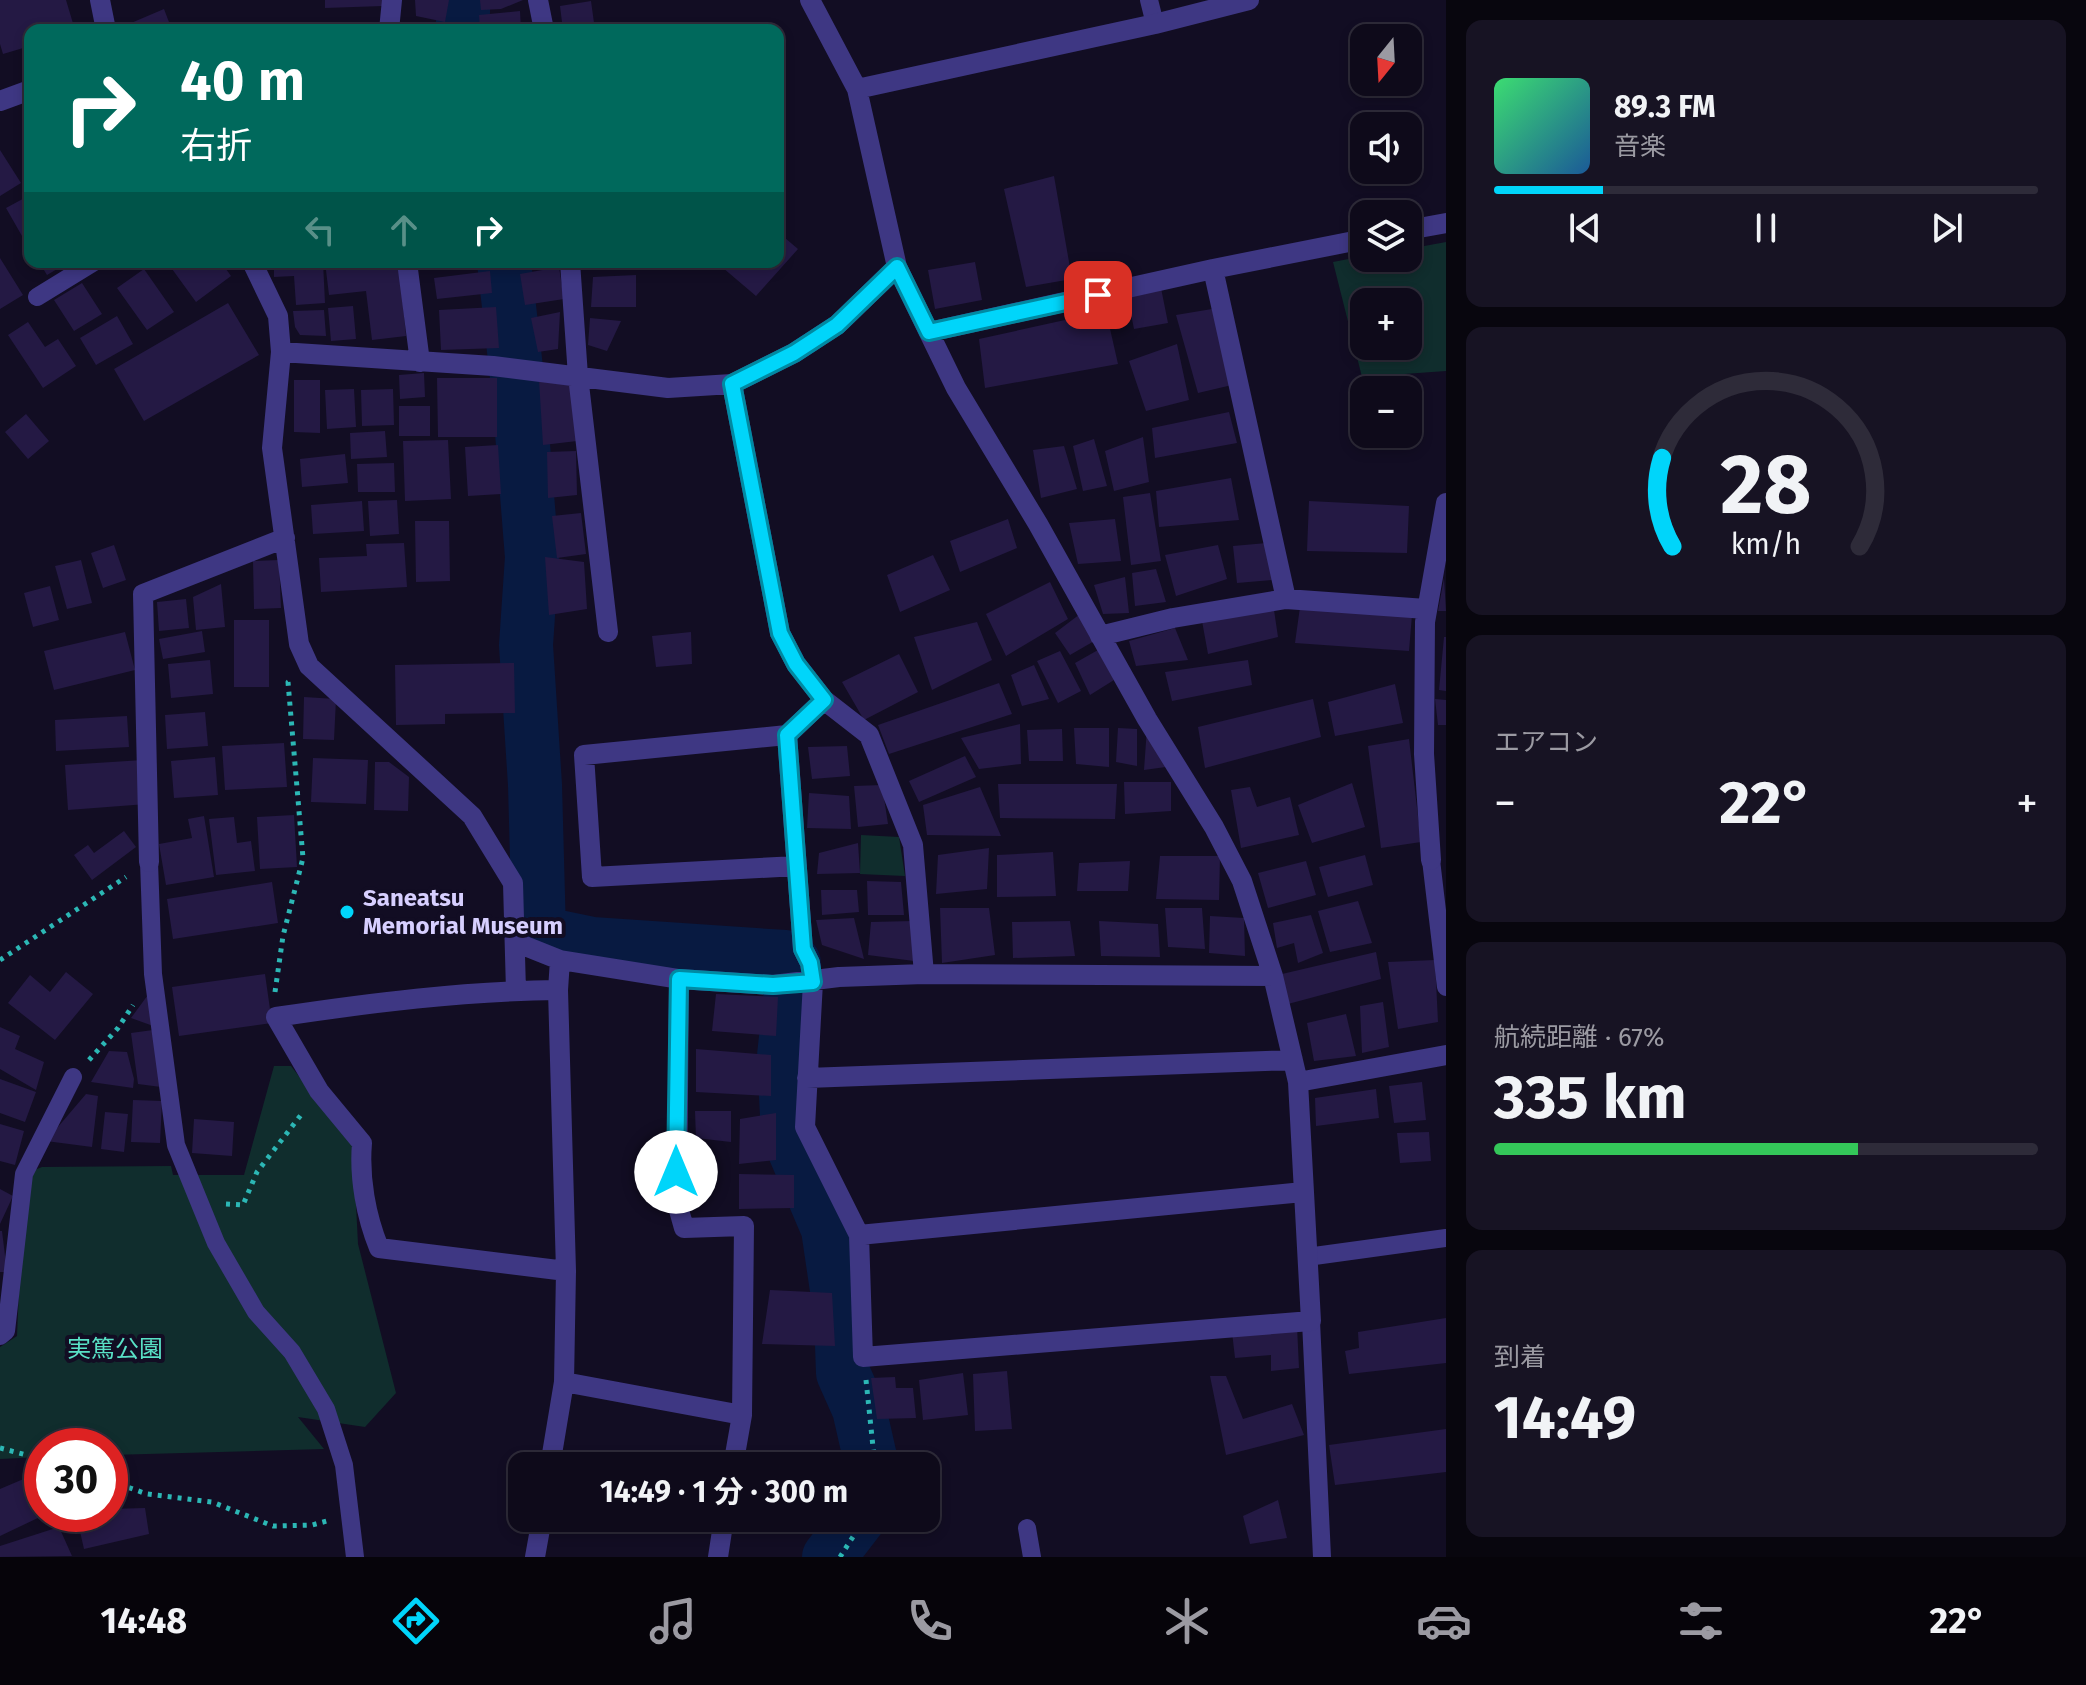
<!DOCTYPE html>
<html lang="ja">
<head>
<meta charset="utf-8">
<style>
	:root { --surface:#0e0a1a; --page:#171323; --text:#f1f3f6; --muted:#9b9aa2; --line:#2e2b39; --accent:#00d5fa }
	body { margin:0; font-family:"Fira Sans","Noto Sans JP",sans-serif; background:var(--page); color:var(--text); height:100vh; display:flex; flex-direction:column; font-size:30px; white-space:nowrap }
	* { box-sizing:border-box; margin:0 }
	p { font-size:26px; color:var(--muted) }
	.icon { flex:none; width:44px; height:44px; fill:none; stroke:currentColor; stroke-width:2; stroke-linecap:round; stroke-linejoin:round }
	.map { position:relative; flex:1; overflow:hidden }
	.side { display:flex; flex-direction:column; gap:20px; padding:20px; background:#08060e; width:640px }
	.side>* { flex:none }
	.top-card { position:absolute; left:24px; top:24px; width:760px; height:244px; border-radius:16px; box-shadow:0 4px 12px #0003,0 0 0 2px var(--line); background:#00695c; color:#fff; overflow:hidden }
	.needle { width:52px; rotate:198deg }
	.tools { position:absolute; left:1350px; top:24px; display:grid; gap:16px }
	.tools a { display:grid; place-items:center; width:72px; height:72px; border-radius:16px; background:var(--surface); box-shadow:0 4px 12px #0003,0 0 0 2px var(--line); font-size:40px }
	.speed { position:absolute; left:24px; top:1428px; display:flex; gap:16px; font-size:40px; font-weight:700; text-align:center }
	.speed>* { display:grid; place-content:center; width:104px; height:104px; border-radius:50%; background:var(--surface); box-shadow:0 4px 12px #0003,0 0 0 2px var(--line); line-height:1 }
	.speed .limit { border:12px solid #d22; background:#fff; color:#111 }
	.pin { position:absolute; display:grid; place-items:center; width:68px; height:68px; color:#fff; margin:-34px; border-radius:16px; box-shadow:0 4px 12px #0006 }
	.me { position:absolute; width:88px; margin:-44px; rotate:0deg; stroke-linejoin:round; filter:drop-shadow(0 0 6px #0008) }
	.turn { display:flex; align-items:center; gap:28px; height:168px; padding:0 24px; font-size:36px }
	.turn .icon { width:104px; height:104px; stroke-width:2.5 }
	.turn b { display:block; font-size:56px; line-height:68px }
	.lanes { display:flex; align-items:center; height:76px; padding:0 24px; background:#0003; justify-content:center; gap:40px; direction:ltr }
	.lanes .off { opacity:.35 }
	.big { font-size:60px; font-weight:700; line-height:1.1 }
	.side .widget { flex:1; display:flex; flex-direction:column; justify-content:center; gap:12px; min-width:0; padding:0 28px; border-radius:16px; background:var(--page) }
	.side .dial { align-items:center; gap:0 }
	.dial svg { height:208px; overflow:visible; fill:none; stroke:var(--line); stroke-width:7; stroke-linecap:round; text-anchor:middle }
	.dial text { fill:var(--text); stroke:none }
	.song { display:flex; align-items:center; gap:24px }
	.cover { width:96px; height:96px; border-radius:12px; background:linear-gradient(135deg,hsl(140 70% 55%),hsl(210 70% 35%)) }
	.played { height:8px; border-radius:4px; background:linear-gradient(90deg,var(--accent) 20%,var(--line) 20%) }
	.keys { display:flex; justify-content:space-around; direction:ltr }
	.heat { display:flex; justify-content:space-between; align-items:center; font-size:44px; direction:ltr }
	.charge { height:12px; border-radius:6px; background:linear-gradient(90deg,#34c759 67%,var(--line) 0) }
	.trip { position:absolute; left:508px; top:1452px; width:432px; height:80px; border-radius:16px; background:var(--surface); box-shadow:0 4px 12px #0003,0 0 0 2px var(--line); font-weight:700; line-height:80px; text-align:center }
	.dock { display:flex; height:128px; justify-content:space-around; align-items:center; background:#06040a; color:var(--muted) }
	.dock .icon { width:56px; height:56px }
	.dock .current { color:var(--accent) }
	.dock b { font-size:36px; color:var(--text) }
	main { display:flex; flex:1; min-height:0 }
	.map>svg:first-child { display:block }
</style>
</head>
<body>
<main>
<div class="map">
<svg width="1446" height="1557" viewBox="0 0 1446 1557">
	<rect width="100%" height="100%" fill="#120d23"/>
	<path fill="#102d2d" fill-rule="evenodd" d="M1446,242V371L1362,377L1333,262L1364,256L1408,258V249ZM1364,302H1408V346H1364Z
		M861,835L899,837L905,876L860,874Z
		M274,1066H291L353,1146L358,1244L396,1393L365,1427L298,1417L324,1449L110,1455V1446H42V1457L0,1459V1347L17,1336L24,1174L42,1167L171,1166L173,1175H244Z"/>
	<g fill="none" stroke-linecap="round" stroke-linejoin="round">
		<path stroke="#081a41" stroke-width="54" d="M463,0V30
			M504,262L519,395L532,557L526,645L535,785L539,933L592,944L785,957L794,963L784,1056L788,1135L828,1229L841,1317L843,1373L859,1409L872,1466
			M829,1557L859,1518"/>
	</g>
	<path fill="#241944" d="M0,0H66L75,30H30V46L3,54L0,44Z
		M325,0H382L383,6L325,8Z
		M415,0H449L445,22L416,16Z
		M480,0H523L501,9L481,10Z
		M591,1L595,30H563L560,6Z
		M164,9L172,30H125L124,26Z
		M520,11L521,30H480L479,15Z
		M0,150L21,183L0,196Z
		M1054,176L1072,279L1026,287L1004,189Z
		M30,195V232L22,236L6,208Z
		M778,232L798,249L756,296L716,262H778Z
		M0,258L23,295L0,309Z
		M39,262H69L47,275Z
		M167,262H221L231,276L196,302Z
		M274,262H323L325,303L296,305L294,276L274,277Z
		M325,262H399L406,336L372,340L366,291L329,295Z
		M434,262H485V264L435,270Z
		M592,262H636L637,265L593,266Z
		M975,262L982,300L935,309L928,270Z
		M559,267L564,299L525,305L520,274Z
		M144,269L174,312L147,330L117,288Z
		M490,271L492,293L437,299L434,278Z
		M636,275V307H591L593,277Z
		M82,283L102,314L74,331L54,300Z
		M1161,288L1168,323L1134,329L1127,294Z
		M228,303L259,355L144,421L114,369Z
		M353,306L356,339L331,341L328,308Z
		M496,307L499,348L441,350L439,310Z
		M1212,309L1232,385L1198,393L1176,315Z
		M324,310L326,336L300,335L295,327L293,311Z
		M1106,311L1118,364L985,388L979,339Z
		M560,312L558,349L538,352L531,318Z
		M117,316L133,344L96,365L80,338Z
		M590,318L621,321L607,351L588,345Z
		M28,322L45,347L58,339L76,366L43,388L8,335Z
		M1177,344L1189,400L1146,411L1129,361Z
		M424,373L425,397L400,399L399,375Z
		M437,378H497V437H438Z
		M294,380H320V433L294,432Z
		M539,380L571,385L577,441L543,445Z
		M354,389L356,427L327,429L325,390Z
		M393,389L394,425L362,426L361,390Z
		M399,406H430V436H399Z
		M1229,412L1237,443L1155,458L1152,428Z
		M26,414L49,441L28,459L5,432Z
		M385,431L387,457L351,459L350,433Z
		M1143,437L1149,482L1114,491L1105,451Z
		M1094,439L1107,486L1083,491L1073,446Z
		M448,440L451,499L405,501L403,441Z
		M498,445L501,494L468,496L465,447Z
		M1064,446L1077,489L1041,498L1033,450Z
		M576,451L577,495L548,498L547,452Z
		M345,454L348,483L302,487L300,459Z
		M394,463L395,492H358L357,464Z
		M1231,478L1239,520L1159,527L1156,491Z
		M1150,493L1161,561L1131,565L1123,497Z
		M397,500L399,534L370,536L368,501Z
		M362,501L364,531L313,534L311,505Z
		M1309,501L1409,506L1407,553L1307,551Z
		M581,513L586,554L557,558L552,516Z
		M1008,519L1017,548L960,572L950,541Z
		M1115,519L1121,561L1078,564L1069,523Z
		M415,521H449L450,581L416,582Z
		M404,543L407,587L321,592L319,558L367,556L366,544Z
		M1267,543L1273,580L1237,583L1233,546Z
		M114,545L126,580L103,588L91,553Z
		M1218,545L1227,579L1176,596L1165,555Z
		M933,555L950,590L900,612L887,575Z
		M545,557L584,562L587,609L549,615Z
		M81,560L92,603L67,609L55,566Z
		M279,560L281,608L254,609L253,561Z
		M1156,569L1166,602L1135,606L1132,573Z
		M1125,577L1129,613L1103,614L1094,585Z
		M1444,578L1446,611H1438Z
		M1050,582L1068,619L1006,656L986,614Z
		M221,584L225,627L196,630L193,597Z
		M50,586L59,620L33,627L24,593Z
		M186,599L189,628L159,631L157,602Z
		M1300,607L1412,615L1409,651L1295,643Z
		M1274,610L1278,637L1208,654L1202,621Z
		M1080,614L1096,640L1070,655L1055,633Z
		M234,620H269V687H234Z
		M977,622L992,660L932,690L914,637Z
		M1175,628L1188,660L1136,666L1129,641Z
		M202,631L205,652L163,659L159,639Z
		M125,632L135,670L54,690L44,651Z
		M691,632L692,664L656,667L652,636Z
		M1444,637H1446V691L1439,690Z
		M1098,650L1114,680L1090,695L1075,663Z
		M1060,651L1081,691L1058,703L1037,661Z
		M899,654L918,692L864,720L842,682Z
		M210,660L213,694L171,698L168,664Z
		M1248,660L1252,685L1172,701L1165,672Z
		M514,663L515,713L445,714V724L396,725L395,665Z
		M1034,665L1049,699L1022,706L1011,675Z
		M999,683L1012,714L889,754L878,725Z
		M1395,684L1403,723L1335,736L1328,702Z
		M304,697L336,699L334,740L303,739Z
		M1313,699L1321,737L1205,768L1198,727Z
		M1435,699L1446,700V725H1438Z
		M205,712L208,746L167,749L165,715Z
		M127,716L129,747L56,751L55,720Z
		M1020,724L1021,764L979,769L961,738Z
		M1074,728H1109V767L1076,764Z
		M1118,728L1137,729V766L1116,762Z
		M1147,728L1173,766L1144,770Z
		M1062,729L1063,761H1029L1027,730Z
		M1409,739L1421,842L1381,848L1368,746Z
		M284,743L287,787L225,790L222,746Z
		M847,746L850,776L812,779L808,747Z
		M965,756L976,777L919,802L909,781Z
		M215,757L218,795L174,798L171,761Z
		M313,758L368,760L366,804L311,802Z
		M143,760L147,804L68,810L65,765Z
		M375,762H389L409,777L408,811L374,810Z
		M1124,782H1171V811L1125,814Z
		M1352,783L1365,827L1312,843L1298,805Z
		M998,784H1117L1115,819L1000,818Z
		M882,785L888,824L858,827L854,786Z
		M980,787L1001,836L927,835L923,805Z
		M1250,787L1257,807L1290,797L1299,835L1241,848L1231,790Z
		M809,793L849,796L851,829L807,828Z
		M294,815L297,867L260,869L257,817Z
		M204,816L214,877L166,885L159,844L192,838L188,819Z
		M234,817L237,843L251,841L255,871L216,875L209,819Z
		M124,831L136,847L92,880L74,855L88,845L94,853Z
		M858,843L860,873L817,874L819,853Z
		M989,848L987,889L936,894L938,855Z
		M1053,852L1056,896L997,897V855Z
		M1365,855L1373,885L1328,897L1319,867Z
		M1160,856H1220L1219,900L1156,899Z
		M1130,861L1128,891H1077L1079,863Z
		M1306,861L1316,895L1268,908L1258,873Z
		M867,881L901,882L904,915H868Z
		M272,882L278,923L173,939L167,899Z
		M821,890H857L859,912L822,915Z
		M1358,901L1372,943L1330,952L1318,911Z
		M940,908H989L995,955L942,963Z
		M1165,908H1202L1205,949L1168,947Z
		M1311,915L1323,953L1298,963L1294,943L1277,948L1273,923Z
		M1210,916L1244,918L1245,956L1209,953Z
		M854,918L864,959L822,945L816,920Z
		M913,921L914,961L868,955L871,922Z
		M1070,921L1075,956L1013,958L1012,922Z
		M1099,921L1158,924L1160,957L1101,956Z
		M1376,952L1381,979L1288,1004L1282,974Z
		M1435,960L1438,1022L1398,1029L1388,962Z
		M66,972L93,994L55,1040L8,1003L30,975L50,992Z
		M265,974L272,1023L179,1036L172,987Z
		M153,988L156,1027L131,1018Z
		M716,994L778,997L776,1036L712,1031Z
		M1383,1002L1389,1047L1362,1053L1360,1006Z
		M1346,1014L1356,1056L1314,1061L1307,1023Z
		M0,1027L20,1036L15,1049L44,1062L36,1090L0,1069Z
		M153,1030L161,1087L138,1084L131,1033Z
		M696,1049L771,1055V1096L696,1092Z
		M109,1051L127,1052L134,1079L133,1088L91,1082Z
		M0,1079L36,1092L25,1122L0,1113Z
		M1422,1082L1426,1120L1394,1123L1389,1086Z
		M1376,1089L1379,1118L1316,1126L1315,1098Z
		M86,1094L98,1096L92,1147L46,1141Z
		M133,1100L162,1101L160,1143L131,1142Z
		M695,1111H731V1142L696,1138Z
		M105,1112L128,1114L124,1152L101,1149Z
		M776,1113V1160L739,1164L740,1119Z
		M194,1119L234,1122L232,1156L192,1153Z
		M0,1124L24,1131L15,1165L0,1161Z
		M1429,1132L1431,1161L1400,1163L1397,1133Z
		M739,1174L794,1175V1208L739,1209Z
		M0,1189L13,1196L0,1224Z
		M0,1231H2L7,1272H0Z
		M770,1290L832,1293L835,1346L762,1344Z
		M1446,1318V1363L1349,1374L1345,1351L1359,1348L1358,1332Z
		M1297,1326L1299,1368L1271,1371V1355L1235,1358L1232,1332Z
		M1007,1371L1012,1429L975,1431L973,1374Z
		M963,1373L968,1415L923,1420L919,1380Z
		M1210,1376H1226L1243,1419L1292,1404L1304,1435L1226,1455Z
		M895,1377L896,1388H913L916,1418L877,1419L871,1378Z
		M1446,1429V1472L1335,1485L1329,1445Z
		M40,1472L42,1516L0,1536V1489Z
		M1278,1500L1287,1538L1250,1544L1243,1516Z
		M145,1508L149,1534L84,1549L76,1514H110V1509Z
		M59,1527L72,1556L0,1557V1546Z"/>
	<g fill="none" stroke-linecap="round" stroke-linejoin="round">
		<path stroke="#2cb7b5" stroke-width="5" stroke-dasharray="4 6" stroke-linecap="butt" d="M0,960L126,877
			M275,992L283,936L303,858L288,682L291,680
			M89,1060L118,1028L133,1005
			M226,1204L243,1205L257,1172L304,1111
			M866,1380L875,1466
			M0,1448L42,1459
			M110,1481L147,1494L212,1502L273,1526L312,1525L327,1521
			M840,1557L865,1518"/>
		<path stroke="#3e3783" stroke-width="18" d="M1149,0L1155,24
			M37,297L94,262
			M1431,860L1446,987
			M149,862L153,974L176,1145L216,1243L256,1312L292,1352L326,1409L344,1465L355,1557
			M1307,1257L1446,1238
			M1311,1321L1322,1557
			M0,1336L6,1331L24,1174L73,1077
			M1027,1528L1032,1557"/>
		<path stroke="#3e3783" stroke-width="20" d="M100,0L106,30
			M538,0L544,30
			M389,30L392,0
			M857,89L1155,24L1249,0
			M0,101L30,90
			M1408,230L1446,223
			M252,262L278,316L281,352L272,448L299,644L309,666L472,816L513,883L516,991
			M407,262L420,362
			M570,262L578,376L608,632
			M1213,269L1286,599
			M929,332L1213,269L1364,239
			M281,352L493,366L668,388L732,384L794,353L837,325L897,267
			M732,384L780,633L796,664L824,700L869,735L913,845L924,974
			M1100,636L1173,618L1286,599L1426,609
			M787,735L803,949L810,963L813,982L805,1127L859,1235L863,1357L1311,1321L1298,1082L1273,976L1242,881L1214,827L1147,719L1038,524L956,388L897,267L857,89L810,0
			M1431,860L1424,754L1425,622L1446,503
			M149,862L143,594L285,538
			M797,866L592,877L584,755L787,735L824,700
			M515,942L560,960L679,979L773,985L839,977L924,974L1273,976
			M679,979L677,1203L684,1228L744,1226L742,1415L733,1466
			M558,990C464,991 369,1003 276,1017L319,1091L362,1143C359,1178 366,1216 379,1248L566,1271
			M807,1078L1293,1060
			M1298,1082L1446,1055
			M859,1235L1303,1192
			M564,1382L742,1415
			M550,1466L564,1382L566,1271L558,990L560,960
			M535,1557L542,1518
			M718,1557L724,1518"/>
	</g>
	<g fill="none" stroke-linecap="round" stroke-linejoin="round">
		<defs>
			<path id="route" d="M676,1172L679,979L773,985L813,982L810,963L803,949L787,735L824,700L796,664L780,633L732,384L794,353L837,325L897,267L929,332L1098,295"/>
		</defs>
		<use href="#route" stroke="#008aa2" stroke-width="20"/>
		<use href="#route" stroke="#00d5fa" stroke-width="14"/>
	</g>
	<circle fill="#00d5fa" stroke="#120d23" stroke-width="3" cx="347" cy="912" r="8"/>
	<g text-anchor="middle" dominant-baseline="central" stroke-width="8" stroke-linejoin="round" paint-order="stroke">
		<g font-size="24" font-weight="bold" fill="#d7cfff" stroke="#120d23" text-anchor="start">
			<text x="363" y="898">Saneatsu<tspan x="363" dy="28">Memorial Museum</tspan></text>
		</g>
		<g font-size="24" fill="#59e1c6" stroke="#120d23">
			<text x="115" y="1349">実篤公園</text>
		</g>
	</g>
</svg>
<div class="tools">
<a><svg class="needle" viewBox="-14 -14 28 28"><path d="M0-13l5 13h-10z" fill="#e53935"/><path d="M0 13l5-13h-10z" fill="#9b9aa2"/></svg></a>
<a><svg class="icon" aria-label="sound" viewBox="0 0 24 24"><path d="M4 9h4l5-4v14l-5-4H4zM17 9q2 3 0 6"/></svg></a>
<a><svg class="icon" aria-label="layers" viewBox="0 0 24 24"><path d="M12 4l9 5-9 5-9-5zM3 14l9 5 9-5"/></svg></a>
<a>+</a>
<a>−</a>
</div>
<div class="speed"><div class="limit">30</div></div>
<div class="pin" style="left:1098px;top:295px;background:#d93025"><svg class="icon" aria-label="arrive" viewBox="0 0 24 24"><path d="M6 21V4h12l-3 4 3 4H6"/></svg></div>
<svg class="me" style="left:676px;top:1172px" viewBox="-20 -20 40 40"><circle r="19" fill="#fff"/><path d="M0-13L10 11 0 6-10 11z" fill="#00d5fa"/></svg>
<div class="trip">14:49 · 1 分 · 300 m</div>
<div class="top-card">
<div class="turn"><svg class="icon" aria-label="right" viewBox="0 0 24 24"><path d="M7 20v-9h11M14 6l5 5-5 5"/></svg><div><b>40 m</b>右折</div></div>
<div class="lanes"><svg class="icon off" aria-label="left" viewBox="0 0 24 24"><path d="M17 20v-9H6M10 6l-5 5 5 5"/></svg><svg class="icon off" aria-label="ahead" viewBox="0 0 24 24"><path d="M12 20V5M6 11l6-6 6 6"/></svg><svg class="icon" aria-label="right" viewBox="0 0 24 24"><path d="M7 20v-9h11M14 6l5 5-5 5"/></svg></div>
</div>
</div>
<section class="side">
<div class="widget">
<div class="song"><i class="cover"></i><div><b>89.3 FM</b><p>音楽</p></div></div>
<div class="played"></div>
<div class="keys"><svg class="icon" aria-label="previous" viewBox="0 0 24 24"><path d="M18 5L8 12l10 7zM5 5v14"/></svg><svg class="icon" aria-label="pause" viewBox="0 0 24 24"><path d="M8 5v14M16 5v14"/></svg><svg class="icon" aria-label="next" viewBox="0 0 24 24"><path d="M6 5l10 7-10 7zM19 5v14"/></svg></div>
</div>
<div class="widget dial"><svg viewBox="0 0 100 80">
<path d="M14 69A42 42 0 1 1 86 69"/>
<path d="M14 69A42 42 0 0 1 10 35" stroke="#00d5fa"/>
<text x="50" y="56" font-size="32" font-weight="700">28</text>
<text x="50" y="72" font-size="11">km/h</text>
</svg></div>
<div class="widget"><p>エアコン</p>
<div class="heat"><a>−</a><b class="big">22°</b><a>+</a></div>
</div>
<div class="widget"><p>航続距離 · 67%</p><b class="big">335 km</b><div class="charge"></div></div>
<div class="widget"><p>到着</p><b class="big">14:49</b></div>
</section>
</main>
<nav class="dock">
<b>14:48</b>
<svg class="icon current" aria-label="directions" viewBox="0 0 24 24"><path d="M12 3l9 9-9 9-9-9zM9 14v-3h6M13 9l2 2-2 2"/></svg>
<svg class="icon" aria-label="music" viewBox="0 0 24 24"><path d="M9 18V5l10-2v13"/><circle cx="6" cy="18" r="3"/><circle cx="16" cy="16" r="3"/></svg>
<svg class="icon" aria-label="phone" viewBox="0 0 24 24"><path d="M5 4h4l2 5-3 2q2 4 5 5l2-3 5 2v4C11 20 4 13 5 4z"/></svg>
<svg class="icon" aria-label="climate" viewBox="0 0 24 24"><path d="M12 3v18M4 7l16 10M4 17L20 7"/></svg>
<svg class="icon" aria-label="car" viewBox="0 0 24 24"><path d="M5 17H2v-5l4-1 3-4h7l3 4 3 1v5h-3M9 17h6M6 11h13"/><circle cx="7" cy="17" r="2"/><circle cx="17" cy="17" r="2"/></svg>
<svg class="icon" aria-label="filters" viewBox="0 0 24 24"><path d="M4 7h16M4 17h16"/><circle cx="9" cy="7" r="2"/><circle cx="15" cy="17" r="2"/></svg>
<b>22°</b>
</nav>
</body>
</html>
